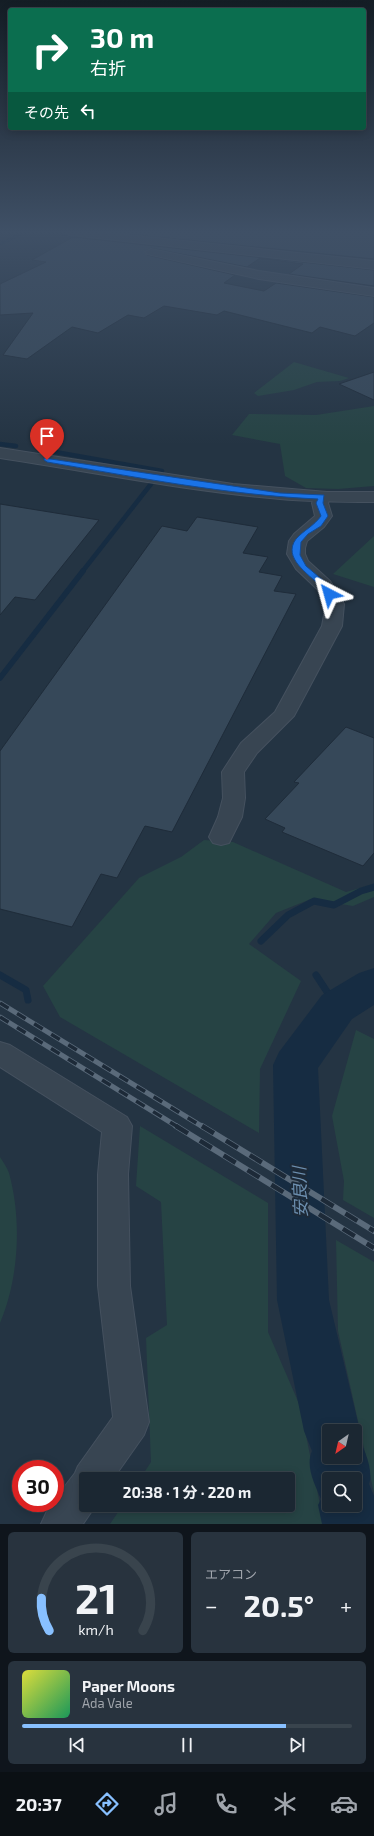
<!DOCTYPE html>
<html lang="ja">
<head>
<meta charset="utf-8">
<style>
	:root { --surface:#1b2732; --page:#28333e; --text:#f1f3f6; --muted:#a0a5ac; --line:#39444d; --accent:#88c0ff }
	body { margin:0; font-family:"Exo 2","Noto Sans JP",sans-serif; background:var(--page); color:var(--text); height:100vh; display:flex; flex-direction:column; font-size:15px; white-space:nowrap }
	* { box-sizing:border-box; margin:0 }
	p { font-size:13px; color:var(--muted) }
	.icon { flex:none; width:22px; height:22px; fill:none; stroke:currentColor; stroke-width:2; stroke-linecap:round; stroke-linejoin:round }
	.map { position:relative; height:1524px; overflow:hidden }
	.panel { display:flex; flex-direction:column; gap:8px; padding:8px; background:#0f151c; flex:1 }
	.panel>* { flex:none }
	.guide { position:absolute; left:8px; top:8px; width:358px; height:122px; border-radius:4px; box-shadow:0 2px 10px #0003,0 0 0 1px var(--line); background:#0b6e4f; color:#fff; overflow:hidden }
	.needle { width:26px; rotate:214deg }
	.controls { position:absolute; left:322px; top:1424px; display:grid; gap:8px }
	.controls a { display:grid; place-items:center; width:40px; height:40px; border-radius:4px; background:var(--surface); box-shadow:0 2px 10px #0003,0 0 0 1px var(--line); font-size:20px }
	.speed { position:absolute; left:12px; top:1460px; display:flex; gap:8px; font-size:20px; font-weight:700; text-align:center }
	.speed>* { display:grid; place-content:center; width:52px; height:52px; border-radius:50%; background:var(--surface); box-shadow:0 2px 10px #0003,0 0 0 1px var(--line); line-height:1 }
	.speed .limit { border:6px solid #d22; background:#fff; color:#111 }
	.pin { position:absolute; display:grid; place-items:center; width:34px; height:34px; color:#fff; margin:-41px -17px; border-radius:50% 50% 50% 0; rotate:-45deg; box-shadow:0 0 4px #0007 }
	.pin .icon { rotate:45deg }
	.me { position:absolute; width:44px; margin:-22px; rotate:321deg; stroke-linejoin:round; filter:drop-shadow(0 0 3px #0008) }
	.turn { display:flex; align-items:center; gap:14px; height:84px; padding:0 16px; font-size:18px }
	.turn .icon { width:52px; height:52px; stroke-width:2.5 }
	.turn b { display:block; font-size:28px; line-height:34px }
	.then { display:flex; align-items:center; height:38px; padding:0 16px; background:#0003; gap:8px; font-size:15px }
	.big { font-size:30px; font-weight:700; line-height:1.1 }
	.panel .card { flex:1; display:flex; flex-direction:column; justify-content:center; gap:6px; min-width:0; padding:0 14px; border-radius:6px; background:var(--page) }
	.panel .dial { align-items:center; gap:0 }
	.dial svg { height:104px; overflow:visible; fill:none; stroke:var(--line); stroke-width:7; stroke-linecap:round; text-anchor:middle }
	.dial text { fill:var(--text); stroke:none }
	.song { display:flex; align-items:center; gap:12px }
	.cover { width:48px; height:48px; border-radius:6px; background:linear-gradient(135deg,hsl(60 70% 55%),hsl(150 70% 35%)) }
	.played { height:4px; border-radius:2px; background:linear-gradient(90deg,var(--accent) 80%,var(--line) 80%) }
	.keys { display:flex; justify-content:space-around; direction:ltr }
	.heat { display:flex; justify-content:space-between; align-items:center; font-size:22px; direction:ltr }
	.panel .tiles { flex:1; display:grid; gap:8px; grid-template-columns:1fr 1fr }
	.card:last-child { grid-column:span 2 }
	.trip { position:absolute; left:79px; top:1472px; width:216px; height:40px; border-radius:4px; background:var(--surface); box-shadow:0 2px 10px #0003,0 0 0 1px var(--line); font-weight:700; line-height:40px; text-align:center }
	.menu { display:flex; height:64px; justify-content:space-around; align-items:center; background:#0b1014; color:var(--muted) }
	.menu .icon { width:28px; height:28px }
	.menu .selected { color:var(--accent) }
	.menu b { font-size:18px; color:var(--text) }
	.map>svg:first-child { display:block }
</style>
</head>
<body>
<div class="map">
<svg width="374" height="1524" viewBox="0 0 374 1524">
	<rect width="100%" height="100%" fill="#243443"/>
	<path fill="#264344" d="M294,362L349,378L340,381L317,382L294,390L258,396L254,393Z
		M374,406V486L338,489L306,488L285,476L280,444L232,435L249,414L316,415Z
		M374,536V587L333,574Z
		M204,840L233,842L346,892L374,884V897L353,906L311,899L276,913L249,944L301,981L260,1069L259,1133L60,1017L43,986L139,878L181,857Z
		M356,1030L374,1039V1218L343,1200L344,1181L332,1116Z
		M140,1126L268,1203V1332L300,1406L324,1524H110L123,1505H288V1479H140L151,1462L146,1338L167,1325L161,1202L136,1186Z
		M0,1157C3,1162 7,1167 9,1173C22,1220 19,1278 0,1323Z
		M336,1240L374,1262V1493L338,1331Z"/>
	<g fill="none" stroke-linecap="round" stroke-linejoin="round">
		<path stroke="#162c42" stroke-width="3.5" d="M50,232L70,235
			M0,244L25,232"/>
		<path stroke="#162c42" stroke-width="4.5" d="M0,444L16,446
			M44,450L162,471
			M82,572L151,484"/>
		<path stroke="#162c42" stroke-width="5.5" d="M0,678L83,571"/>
		<path stroke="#162c42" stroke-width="7" d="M261,941L288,915L314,901L334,905L361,891L374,887
			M0,975L26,990L28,1000
			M316,975L337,1007"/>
		<path fill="#162c42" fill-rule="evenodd" d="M374,968V1005L352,1019L318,1068L329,1300L360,1431L358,1436C364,1449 374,1470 369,1484L374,1496V1524H322L318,1505L321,1499C315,1485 305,1466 312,1451L304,1431L277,1300L273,1065L279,1052L322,995L359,973ZM329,1431H355V1457H329ZM329,1479H355V1505H329Z"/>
	</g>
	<path fill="#364859" stroke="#1f2c3a" d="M109,232H374V259Z
		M73,237L374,270V286L289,274L303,264L260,258L247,267L151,248L144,252L147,255L235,275L224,283L264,291L276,283L374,297V323L355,336L320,327L312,333L224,311L217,315L164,306L144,318L128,315L98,333L72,327L27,359L3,355L33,313L0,315V284L46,262L32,260Z
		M374,372V400L339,384Z
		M0,504L99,520L35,600L15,597L0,615Z
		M197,517L258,527L243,553L268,557L259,572L282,576L274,591L296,594L172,832L145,826L117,878L101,874L72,927L0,909V751L162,526L187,531Z
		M346,727L374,738V853L363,866L282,832L285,828L265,819L299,783L294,782Z"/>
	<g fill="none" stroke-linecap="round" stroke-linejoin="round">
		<defs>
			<path id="minor" d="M66,232H98L374,261V269L71,235L67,234Z
				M151,249L259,271L374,288V296L259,279L147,254L145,252Z
				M322,492L328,493L330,497L328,503L332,516L324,527L307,541L305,548V554L308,561L330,581L344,604L342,626L294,716L257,753L244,772L245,798L242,817L229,843L221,845L213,843L209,837L218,817L223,798L222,772L241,743L275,712L322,626L326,604L317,589L296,569L287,554L289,541L294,534L315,516L312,503L316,493Z
				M0,1042L10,1045L127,1117L132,1126L128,1174L130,1286L149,1422L144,1435L113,1479H86V1505H96L83,1524H41L47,1511L52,1503H55V1499L75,1473L78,1466L113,1417L98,1286V1174L102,1132L0,1067Z"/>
			<path id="tertiary" d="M0,448L233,484L327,492H374V502C343,502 311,502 280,499C186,491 93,472 0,458Z"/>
		</defs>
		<use href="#minor" stroke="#45515f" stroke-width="2"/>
		<use href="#tertiary" stroke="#45515f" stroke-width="2"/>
		<use href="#minor" fill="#384552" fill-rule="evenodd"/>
		<use href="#tertiary" fill="#384552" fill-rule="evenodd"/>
		<defs>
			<path id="rail-far1" d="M0,1003L203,1127
				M0,1017L178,1127"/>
			<path id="rail" d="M176,1126L374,1248
				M202,1126L374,1231"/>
		</defs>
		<use href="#rail-far1" stroke="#5a6a7a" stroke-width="5"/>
		<use href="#rail" stroke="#5a6a7a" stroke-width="6"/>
		<use href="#rail-far1" stroke="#1d2a38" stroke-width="3.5" stroke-dasharray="10" stroke-linecap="butt"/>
		<use href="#rail" stroke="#1d2a38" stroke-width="4.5" stroke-dasharray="14" stroke-linecap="butt"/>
	</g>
	<linearGradient id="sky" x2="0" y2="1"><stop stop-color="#141d25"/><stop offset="0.52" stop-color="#3f5066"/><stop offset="1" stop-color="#3f5066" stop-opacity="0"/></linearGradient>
	<rect width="374" height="445" fill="url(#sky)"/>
	<path fill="#1a73e8" stroke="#114b97" d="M44,458L280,493L324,495L323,503L328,516L321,526L308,534L301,542L300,555L306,566L325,582L332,594L331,596H326C324,592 322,588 319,585C309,574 282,558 296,539C304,530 314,526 321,516L316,503L318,499C227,495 136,477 47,462L44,460Z"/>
	<g text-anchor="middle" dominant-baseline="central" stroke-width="4" stroke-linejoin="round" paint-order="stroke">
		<g font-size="17" font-style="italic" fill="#6c8eae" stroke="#1d2a38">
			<text transform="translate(299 1192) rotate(-92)">安良川</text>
		</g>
	</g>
</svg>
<div class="controls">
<a><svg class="needle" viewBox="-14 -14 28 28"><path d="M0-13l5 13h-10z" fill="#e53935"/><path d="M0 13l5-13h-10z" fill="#a0a5ac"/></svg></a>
<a><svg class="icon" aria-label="search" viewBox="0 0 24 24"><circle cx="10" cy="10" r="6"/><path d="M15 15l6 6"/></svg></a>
</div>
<div class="speed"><div class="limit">30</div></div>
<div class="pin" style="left:47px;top:460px;background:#d93025"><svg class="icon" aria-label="arrive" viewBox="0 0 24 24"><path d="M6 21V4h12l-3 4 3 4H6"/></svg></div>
<svg class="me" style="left:329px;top:594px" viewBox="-20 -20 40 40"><path d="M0-17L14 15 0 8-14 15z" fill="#1a73e8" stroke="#fff" stroke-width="4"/></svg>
<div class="trip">20:38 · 1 分 · 220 m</div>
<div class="guide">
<div class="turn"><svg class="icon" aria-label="right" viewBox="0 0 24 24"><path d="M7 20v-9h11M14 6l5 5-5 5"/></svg><div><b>30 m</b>右折</div></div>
<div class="then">その先<svg class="icon" aria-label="left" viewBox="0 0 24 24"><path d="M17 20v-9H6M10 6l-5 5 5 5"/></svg></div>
</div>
</div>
<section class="panel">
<div class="tiles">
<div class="card dial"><svg viewBox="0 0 100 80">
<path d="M14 69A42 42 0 1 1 86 69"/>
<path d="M14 69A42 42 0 0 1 8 44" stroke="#88c0ff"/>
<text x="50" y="56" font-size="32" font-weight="700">21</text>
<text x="50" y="72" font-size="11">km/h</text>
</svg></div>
<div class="card"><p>エアコン</p>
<div class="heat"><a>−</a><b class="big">20.5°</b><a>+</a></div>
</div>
<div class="card">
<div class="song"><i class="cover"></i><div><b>Paper Moons</b><p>Ada Vale</p></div></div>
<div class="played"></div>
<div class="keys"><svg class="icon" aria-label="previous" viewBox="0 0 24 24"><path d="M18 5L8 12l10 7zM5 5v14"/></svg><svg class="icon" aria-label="pause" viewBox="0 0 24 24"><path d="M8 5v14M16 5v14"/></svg><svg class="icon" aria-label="next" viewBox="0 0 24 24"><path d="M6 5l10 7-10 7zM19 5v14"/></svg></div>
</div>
</div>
</section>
<nav class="menu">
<b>20:37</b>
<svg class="icon selected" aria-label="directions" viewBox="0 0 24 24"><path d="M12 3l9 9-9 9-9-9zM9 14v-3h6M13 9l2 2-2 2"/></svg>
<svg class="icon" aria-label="music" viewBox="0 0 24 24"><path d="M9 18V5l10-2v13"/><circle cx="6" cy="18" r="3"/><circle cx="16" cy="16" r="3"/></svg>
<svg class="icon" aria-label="phone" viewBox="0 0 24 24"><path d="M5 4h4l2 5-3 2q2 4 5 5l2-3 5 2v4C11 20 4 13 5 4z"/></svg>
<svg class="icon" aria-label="climate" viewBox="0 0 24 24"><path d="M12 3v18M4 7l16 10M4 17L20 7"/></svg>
<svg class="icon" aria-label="car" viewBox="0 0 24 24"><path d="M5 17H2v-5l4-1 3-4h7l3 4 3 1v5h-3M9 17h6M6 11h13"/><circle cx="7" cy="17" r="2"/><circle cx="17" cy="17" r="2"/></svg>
</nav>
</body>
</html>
